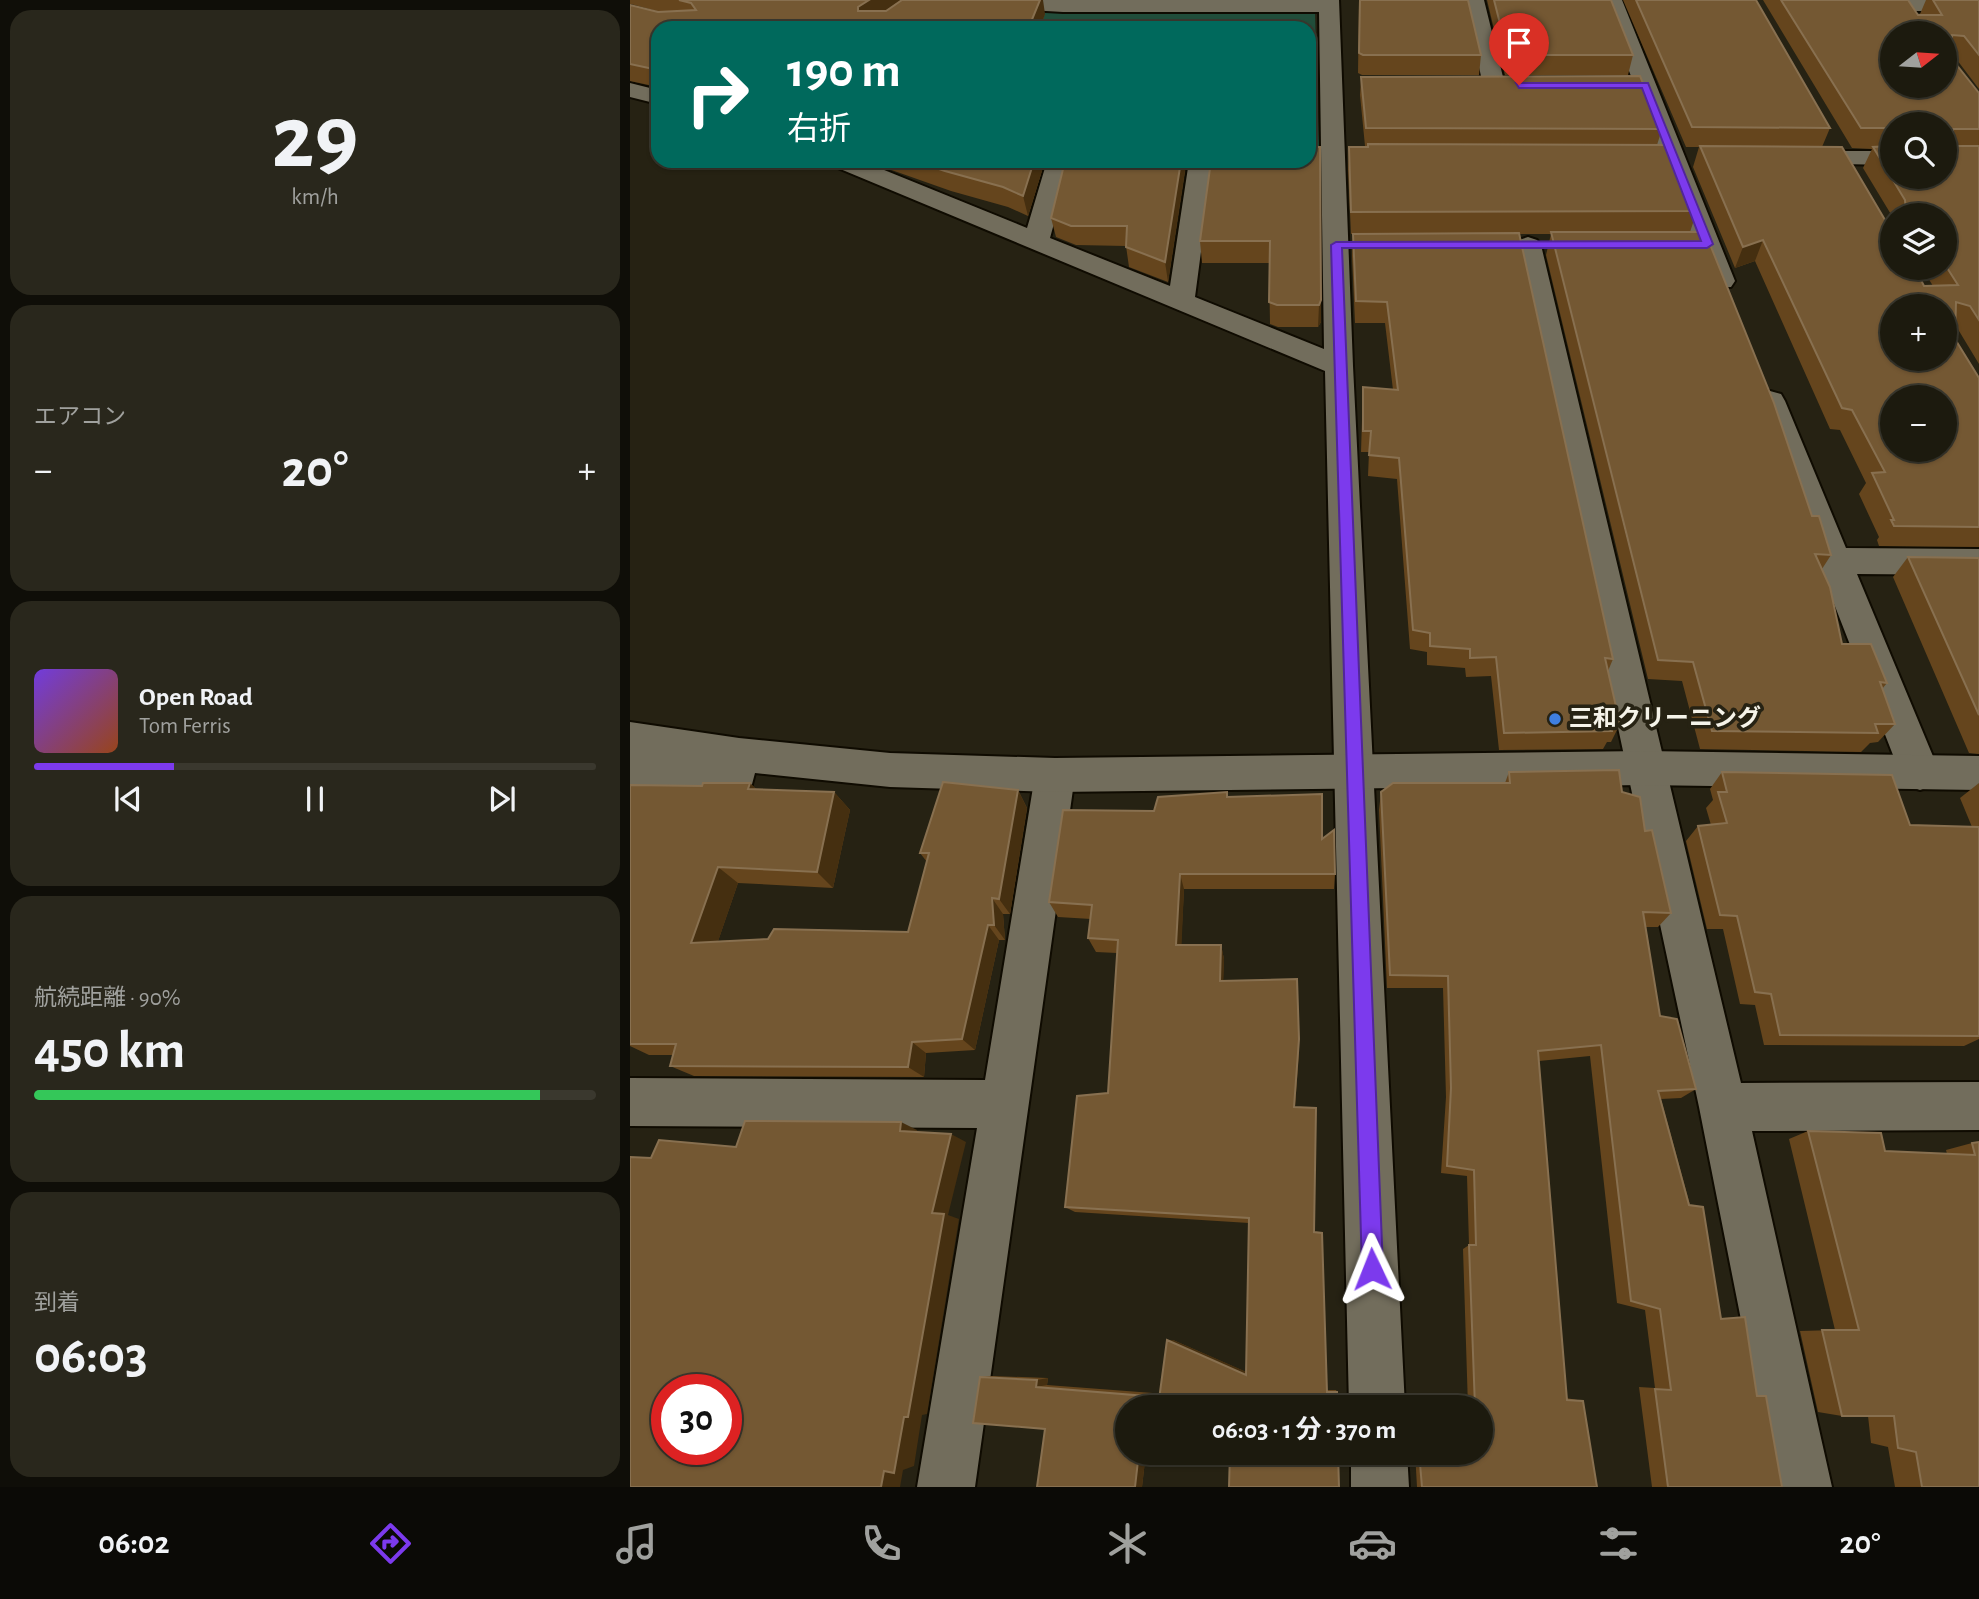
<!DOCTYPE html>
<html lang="ja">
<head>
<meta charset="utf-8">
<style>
	:root { --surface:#1c1a0e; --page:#29271c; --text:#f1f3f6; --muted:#a0a19e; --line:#3a382e; --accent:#7c3aed }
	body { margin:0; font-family:"Alegreya Sans","Noto Sans JP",sans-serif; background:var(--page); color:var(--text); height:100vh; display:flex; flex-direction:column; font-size:26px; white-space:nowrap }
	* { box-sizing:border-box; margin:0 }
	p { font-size:23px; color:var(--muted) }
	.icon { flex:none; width:38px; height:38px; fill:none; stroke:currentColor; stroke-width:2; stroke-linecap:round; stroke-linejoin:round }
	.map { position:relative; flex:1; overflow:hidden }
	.sheet { display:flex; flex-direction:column; gap:10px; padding:10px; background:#0f0e08; width:630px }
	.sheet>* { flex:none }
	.hud { position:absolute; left:21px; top:21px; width:665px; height:147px; border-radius:21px; box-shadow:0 2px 5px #0004,0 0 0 2px var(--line); background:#00695c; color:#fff; overflow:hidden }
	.needle { width:46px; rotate:73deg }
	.controls { position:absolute; left:1250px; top:21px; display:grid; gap:14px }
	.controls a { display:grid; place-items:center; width:77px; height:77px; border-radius:50%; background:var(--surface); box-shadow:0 2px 5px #0004,0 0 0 2px var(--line); font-size:35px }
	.speed { position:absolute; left:21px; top:1374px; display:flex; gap:14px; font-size:35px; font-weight:700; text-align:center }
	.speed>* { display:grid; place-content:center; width:91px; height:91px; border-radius:50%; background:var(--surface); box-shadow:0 2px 5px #0004,0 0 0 2px var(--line); line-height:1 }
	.speed .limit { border:10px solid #d22; background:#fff; color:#111 }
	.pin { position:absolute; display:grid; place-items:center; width:60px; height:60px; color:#fff; margin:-72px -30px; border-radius:50% 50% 50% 0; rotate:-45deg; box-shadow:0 0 7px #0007 }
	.pin .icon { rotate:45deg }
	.me { position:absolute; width:77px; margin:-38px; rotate:358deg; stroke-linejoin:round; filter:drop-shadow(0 0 5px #0008) }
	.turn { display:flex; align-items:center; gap:24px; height:147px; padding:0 21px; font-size:32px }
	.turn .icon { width:91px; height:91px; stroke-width:2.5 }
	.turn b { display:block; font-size:49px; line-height:60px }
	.big { font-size:52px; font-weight:700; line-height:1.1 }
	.sheet .tile { flex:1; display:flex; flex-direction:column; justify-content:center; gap:10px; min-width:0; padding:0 24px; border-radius:21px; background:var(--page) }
	.sheet .dial { align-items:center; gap:0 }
	.dial b { font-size:91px; line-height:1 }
	.song { display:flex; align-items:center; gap:21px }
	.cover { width:84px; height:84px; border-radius:10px; background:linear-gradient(135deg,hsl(260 70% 55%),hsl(20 70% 35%)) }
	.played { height:7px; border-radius:4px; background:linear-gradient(90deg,var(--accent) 25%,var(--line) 25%) }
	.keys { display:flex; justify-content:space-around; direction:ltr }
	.heat { display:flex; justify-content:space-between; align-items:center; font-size:38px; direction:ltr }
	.charge { height:10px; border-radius:5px; background:linear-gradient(90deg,#34c759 90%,var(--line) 0) }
	.trip { position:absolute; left:485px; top:1395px; width:378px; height:70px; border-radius:35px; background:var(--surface); box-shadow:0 2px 5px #0004,0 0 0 2px var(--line); font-weight:700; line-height:70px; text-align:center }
	.dock { display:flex; height:112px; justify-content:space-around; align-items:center; background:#0b0a06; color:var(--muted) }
	.dock .icon { width:49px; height:49px }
	.dock .active { color:var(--accent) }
	.dock b { font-size:32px; color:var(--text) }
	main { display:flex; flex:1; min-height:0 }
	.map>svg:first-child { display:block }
</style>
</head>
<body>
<main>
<section class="sheet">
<div class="tile dial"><b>29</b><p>km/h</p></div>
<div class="tile"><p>エアコン</p>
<div class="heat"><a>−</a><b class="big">20°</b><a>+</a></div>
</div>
<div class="tile">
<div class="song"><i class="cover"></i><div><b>Open Road</b><p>Tom Ferris</p></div></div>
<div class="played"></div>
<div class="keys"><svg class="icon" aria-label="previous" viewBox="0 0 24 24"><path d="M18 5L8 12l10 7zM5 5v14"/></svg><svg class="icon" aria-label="pause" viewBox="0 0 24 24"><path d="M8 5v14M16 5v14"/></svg><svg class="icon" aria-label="next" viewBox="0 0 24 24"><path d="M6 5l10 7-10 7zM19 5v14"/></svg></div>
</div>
<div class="tile"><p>航続距離 · 90%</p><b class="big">450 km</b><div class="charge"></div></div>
<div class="tile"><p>到着</p><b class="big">06:03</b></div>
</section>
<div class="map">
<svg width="1349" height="1487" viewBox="0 0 1349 1487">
	<rect width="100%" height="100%" fill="#262213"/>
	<path fill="#214d3a" d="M383,9L685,13L689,147L679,151V28H406Z"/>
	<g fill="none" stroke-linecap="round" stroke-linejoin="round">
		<defs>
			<path id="minor" d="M318,0H709L723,366L775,1407H719L695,371L203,166L199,161H232L397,228L417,161H441L420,238L540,286L559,161H583L565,297L694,349L689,12H433L328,6Z
				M834,0H854L875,85L872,90L864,92L853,85Z
				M972,0H992L1105,281L1101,287H1083L1079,281Z
				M1266,0H1349V11H1270L1260,5Z
				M0,83L28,90V104L0,97Z
				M1166,151H1262V165L1158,163L1154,158L1158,153Z
				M898,237L907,240L911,245L1111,1083L1349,1082V1130L1122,1131L1202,1487H1144L1069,1107L885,245L889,240Z
				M1140,391L1151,394L1155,401L1216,548L1349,549V575L1227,574L1310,773L1304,785L1290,790L1276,785L1270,773L1125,401L1129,394Z
				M425,758L439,763L445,775L345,1487H287L347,1128L0,1126V1078L355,1080L405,775L411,763Z
				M721,1452H777L779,1487H721Z"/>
			<path id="tertiary" d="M0,722L109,738L260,753L425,758L1014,751L1349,756V790L1014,785L425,792L260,787L125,773L121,788L107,793L0,787Z"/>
		</defs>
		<use href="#minor" stroke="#0f0b01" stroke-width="4"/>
		<use href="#tertiary" stroke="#0f0b01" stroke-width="4"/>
		<use href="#minor" fill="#726d5c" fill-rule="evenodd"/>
		<use href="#tertiary" fill="#726d5c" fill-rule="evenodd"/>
	</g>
	<path fill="#65451d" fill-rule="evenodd" d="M0,0H271L415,14L410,28H28V87L0,81ZM1,4L30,12L0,5Z
		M729,0L851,55L849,75H732L728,73Z
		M857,0H981L1003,55L998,75H875Z
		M993,0H1126L1200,128L1192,147L1294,286H1303L1292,268H1314V215H1262V216L1233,168L1242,149L1222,148L1133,0H1278L1288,15H1290V14L1296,0H1349V89L1324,56H1322V59L1349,93V364L1326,326L1325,339L1349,378V547L1249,546L1247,540L1249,537L1229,494L1236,483L1210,430L1200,429L1125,261L1105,268L1063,167L1069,147H1056ZM1262,124H1314L1262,177Z
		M731,77L1032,129L1027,145L1067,211L1060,232L1182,516L1201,555L1192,569L1212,644L1257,683L1252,689L1265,724L1248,742L1240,743L1231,752L1070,749L1052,681L1018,679L916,255L921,234H889L983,659L978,671L990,724L981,742H977L973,749L869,750L861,676L836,677L835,668L797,665V652L780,649L767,479L738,476L739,452H731L733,387L763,390L755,323H725L722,256L723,234H721L718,169L719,147L735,146L730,95Z
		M236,161H415L398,216L378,207L321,191Z
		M581,161L691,300V322L688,327H648L640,324L639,263H572L570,241Z
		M556,164L538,282L499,267L496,246L446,245L426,237L421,218Z
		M1278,557L1349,558V754L1339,753L1263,577Z
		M879,772L992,792L1015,831L1041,913L1028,927H1016L1030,1016L1066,1089L1051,1098L1031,1099L1091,1318L1115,1317L1127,1395L1136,1396L1152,1487H1022L1009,1387L1025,1388L1015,1310L987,1303L960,1056L909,1061L936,1398L953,1401L967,1487H787L785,1452H850V1407H838L833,1249L839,1245L837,1176L811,1173L816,1097L813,988H757L749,810L751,792L875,783Z
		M1092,772L1280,825L1342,827L1330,798L1349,783V1039L1334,1046L1134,1045L1125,1005L1110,1004L1093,929H1077L1056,841L1068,826L1081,825L1076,808L1083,800L1080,789Z
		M120,783L126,789L204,792L220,810L203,888L108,883L88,941L278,932L297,862L290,853L388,790L397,808L380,914H373L375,940H369L345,1050L296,1053L294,1077L64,1076L40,1066L43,1055H19L0,1046V785L72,786Z
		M597,792L598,797L692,839L705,874L704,889H554L551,945H591L594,959L593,980L669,1050L665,1107L684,1232L697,1390H706L707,1392L528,1407L537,1340H543L616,1372L619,1223L445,1212L435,1207L478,1093L487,953L466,952L458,938L461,919L428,917L419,902L524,811Z
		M1178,1131L1255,1151L1317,1154L1316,1150L1342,1143L1349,1142V1487H1265L1258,1447L1241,1443L1238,1416H1212L1188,1412L1170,1331L1205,1330L1159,1139Z
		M363,1376L418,1378L417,1385L523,1393L497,1452H516L512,1487L415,1429L350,1377Z"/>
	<path fill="#452f10" d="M239,0H271L234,26L228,11V7Z
		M410,0H413L415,14L410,28H398Z
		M404,161H415L398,216L393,196Z
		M551,161H556V164L538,282L535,262Z
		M1133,240L1125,261L1105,268L1113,247Z
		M691,300V322L688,327L689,305Z
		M120,783L138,801L118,789Z
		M388,790L397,808L380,914L369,899Z
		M204,792L220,810L203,888L187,872Z
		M88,867L108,883L83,956L61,943Z
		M550,874L554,889L551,958L546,945Z
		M362,898L373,914L375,940L364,925Z
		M358,925L369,940L345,1050L332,1039Z
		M591,945L594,959L593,993L590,981Z
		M669,1039V1050L664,1116V1107Z
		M282,1042L296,1053L294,1077L278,1067Z
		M271,1122L287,1130L286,1140L270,1131Z
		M321,1134L336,1142L318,1215L329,1219L297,1414L292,1415L284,1466L273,1470L270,1487H251L302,1213Z
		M537,1340H543L619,1373L616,1375Z
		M418,1378L417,1385L406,1387L407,1380Z
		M523,1393L521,1407H515L516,1396Z
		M509,1452H516L512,1487H505Z"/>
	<path fill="#745833" stroke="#887050" stroke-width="2" fill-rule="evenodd" d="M49,0H239L228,7V11H256L272,0H410L399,27L398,28H28V70L0,64V5L28,12L66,10L61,3Z
		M730,0H838L851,55H733L729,53Z
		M864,0H981L1003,55H878Z
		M1006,0H1126L1200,128L1062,127Z
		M1151,0H1278L1288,15H1312L1303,0H1349V55L1334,36L1322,35V59L1349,93V129H1323V146H1349V320L1340,306L1326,302L1325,339L1349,378V527L1264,526L1261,520H1264L1242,473L1255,472L1222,410L1212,408L1133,240L1113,247L1070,146L1212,147L1258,225L1262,227V268H1285L1294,286L1328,285L1314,263V215H1276L1275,200L1243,147L1262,146V177H1314V124H1262V128H1231ZM1262,33H1314V86H1262ZM1262,306H1314V359H1262ZM1262,397H1314V450H1262Z
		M1010,76L1032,129L736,128L731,77Z
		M738,144L1041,145L1067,211L721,212L719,147H738Z
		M679,147H690L691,300L689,305H647L639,302L640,241H570L581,161H679Z
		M285,161H404L393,196L373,187L315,171Z
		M435,161H551L535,262L496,247L497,226H441L421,218Z
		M921,232H1075L1144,403L1182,516H1189L1201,555L1185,554L1200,587L1212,644H1241L1257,683L1250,682L1265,724H1245L1248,733L1082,731L1063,662L1028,660Z
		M889,233L983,659L975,658L990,724H981L982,731L874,733L866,657L840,658V649L800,646V633L783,630L769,458L739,455L741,431H733V387L768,390L757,302L726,301L723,234Z
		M1278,557L1349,558V715Z
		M989,770L992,792L1010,797L1015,831L1022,830L1041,913L1013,912L1030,1016L1047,1019L1066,1089L1028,1091L1059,1205L1073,1207L1091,1319L1115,1317L1127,1396H1136L1152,1487H1038L1025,1389L1041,1390L1030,1309L1001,1301L971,1045L908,1051L937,1400L953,1401L967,1487H792L789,1452H850V1407H845L839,1245H846L844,1170L817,1166L821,1088L818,976L760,975L751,792L763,783H880L879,772Z
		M1092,772L1262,775L1280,825L1349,827V1036L1150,1035L1141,994L1125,992L1107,916L1090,915L1068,826L1097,823L1088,792H1097Z
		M313,782L388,790L369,899L362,898L364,925H358L332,1039L282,1042L278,1067L40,1066L46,1044H0V785L72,786L73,783H120L118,789L204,792L187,872L88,867L61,943L138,939L144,929L278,932L299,853H290Z
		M597,792V797L692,794V839L704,830L705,874H550L546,945H591L590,981L667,979L669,1039L664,1107L686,1108L684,1232L692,1233L697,1392H707V1407H528L537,1340L616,1375L619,1218L435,1207L447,1096L478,1093L488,940L458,938L462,905L419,902L433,810L524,811L528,797Z
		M115,1121L271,1122L270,1131L321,1134L302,1213L314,1214L278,1417H274L264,1473L254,1471L251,1487H0V1157L21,1158L29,1140L106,1147ZM37,1390H96V1449H37Z
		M1178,1131L1251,1133L1255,1151L1345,1155L1342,1143L1349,1142V1487H1292L1286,1452L1268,1448L1264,1416H1212L1192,1330H1229Z
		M350,1377L407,1380L406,1387L516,1396L515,1407H497V1452H509L505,1487H407L415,1429L343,1423Z
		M600,1452H708L709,1487H599Z"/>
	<path fill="#7c3aed" stroke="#51269a" stroke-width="2" d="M886,83H1018L1083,244L1077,248H712L753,1269L750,1277L742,1280L735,1277L732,1269L701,245L706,242L1071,241L1012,88H889Z"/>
	<circle fill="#3f7fe0" stroke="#262213" stroke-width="2.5" cx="925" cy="719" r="7"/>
	<g text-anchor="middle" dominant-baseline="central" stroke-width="7" stroke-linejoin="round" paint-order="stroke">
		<g font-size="24" font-weight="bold" fill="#f5f3e9" stroke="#262213" text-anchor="start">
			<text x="939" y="719">三和クリーニング</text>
		</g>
	</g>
</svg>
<div class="controls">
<a><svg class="needle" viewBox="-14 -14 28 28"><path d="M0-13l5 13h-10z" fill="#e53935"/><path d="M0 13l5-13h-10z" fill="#a0a19e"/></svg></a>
<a><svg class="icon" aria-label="search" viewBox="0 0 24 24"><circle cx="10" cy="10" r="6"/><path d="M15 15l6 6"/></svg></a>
<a><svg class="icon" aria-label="layers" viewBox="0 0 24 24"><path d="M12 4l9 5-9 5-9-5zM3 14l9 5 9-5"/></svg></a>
<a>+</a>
<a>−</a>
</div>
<div class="speed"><div class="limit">30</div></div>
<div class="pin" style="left:889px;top:85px;background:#d93025"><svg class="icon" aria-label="arrive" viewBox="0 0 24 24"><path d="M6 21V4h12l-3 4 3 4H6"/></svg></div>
<svg class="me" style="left:742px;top:1269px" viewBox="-20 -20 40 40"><path d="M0-17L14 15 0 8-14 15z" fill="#7c3aed" stroke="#fff" stroke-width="4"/></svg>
<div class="trip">06:03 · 1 分 · 370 m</div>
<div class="hud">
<div class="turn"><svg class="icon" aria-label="right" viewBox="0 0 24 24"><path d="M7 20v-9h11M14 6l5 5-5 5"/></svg><div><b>190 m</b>右折</div></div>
</div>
</div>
</main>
<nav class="dock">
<b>06:02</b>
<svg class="icon active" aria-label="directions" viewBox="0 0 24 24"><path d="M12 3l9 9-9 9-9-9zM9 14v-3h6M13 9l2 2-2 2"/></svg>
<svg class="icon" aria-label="music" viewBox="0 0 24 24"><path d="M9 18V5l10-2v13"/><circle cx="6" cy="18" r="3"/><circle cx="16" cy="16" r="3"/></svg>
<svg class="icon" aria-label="phone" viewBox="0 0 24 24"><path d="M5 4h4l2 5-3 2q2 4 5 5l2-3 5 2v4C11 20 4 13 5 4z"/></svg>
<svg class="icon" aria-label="climate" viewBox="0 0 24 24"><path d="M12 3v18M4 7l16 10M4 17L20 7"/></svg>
<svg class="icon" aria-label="car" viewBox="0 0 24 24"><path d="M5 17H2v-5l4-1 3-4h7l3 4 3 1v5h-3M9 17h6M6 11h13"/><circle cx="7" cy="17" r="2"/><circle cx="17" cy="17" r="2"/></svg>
<svg class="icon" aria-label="filters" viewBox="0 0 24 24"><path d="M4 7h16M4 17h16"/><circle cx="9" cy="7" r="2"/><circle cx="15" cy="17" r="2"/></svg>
<b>20°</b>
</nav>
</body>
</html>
